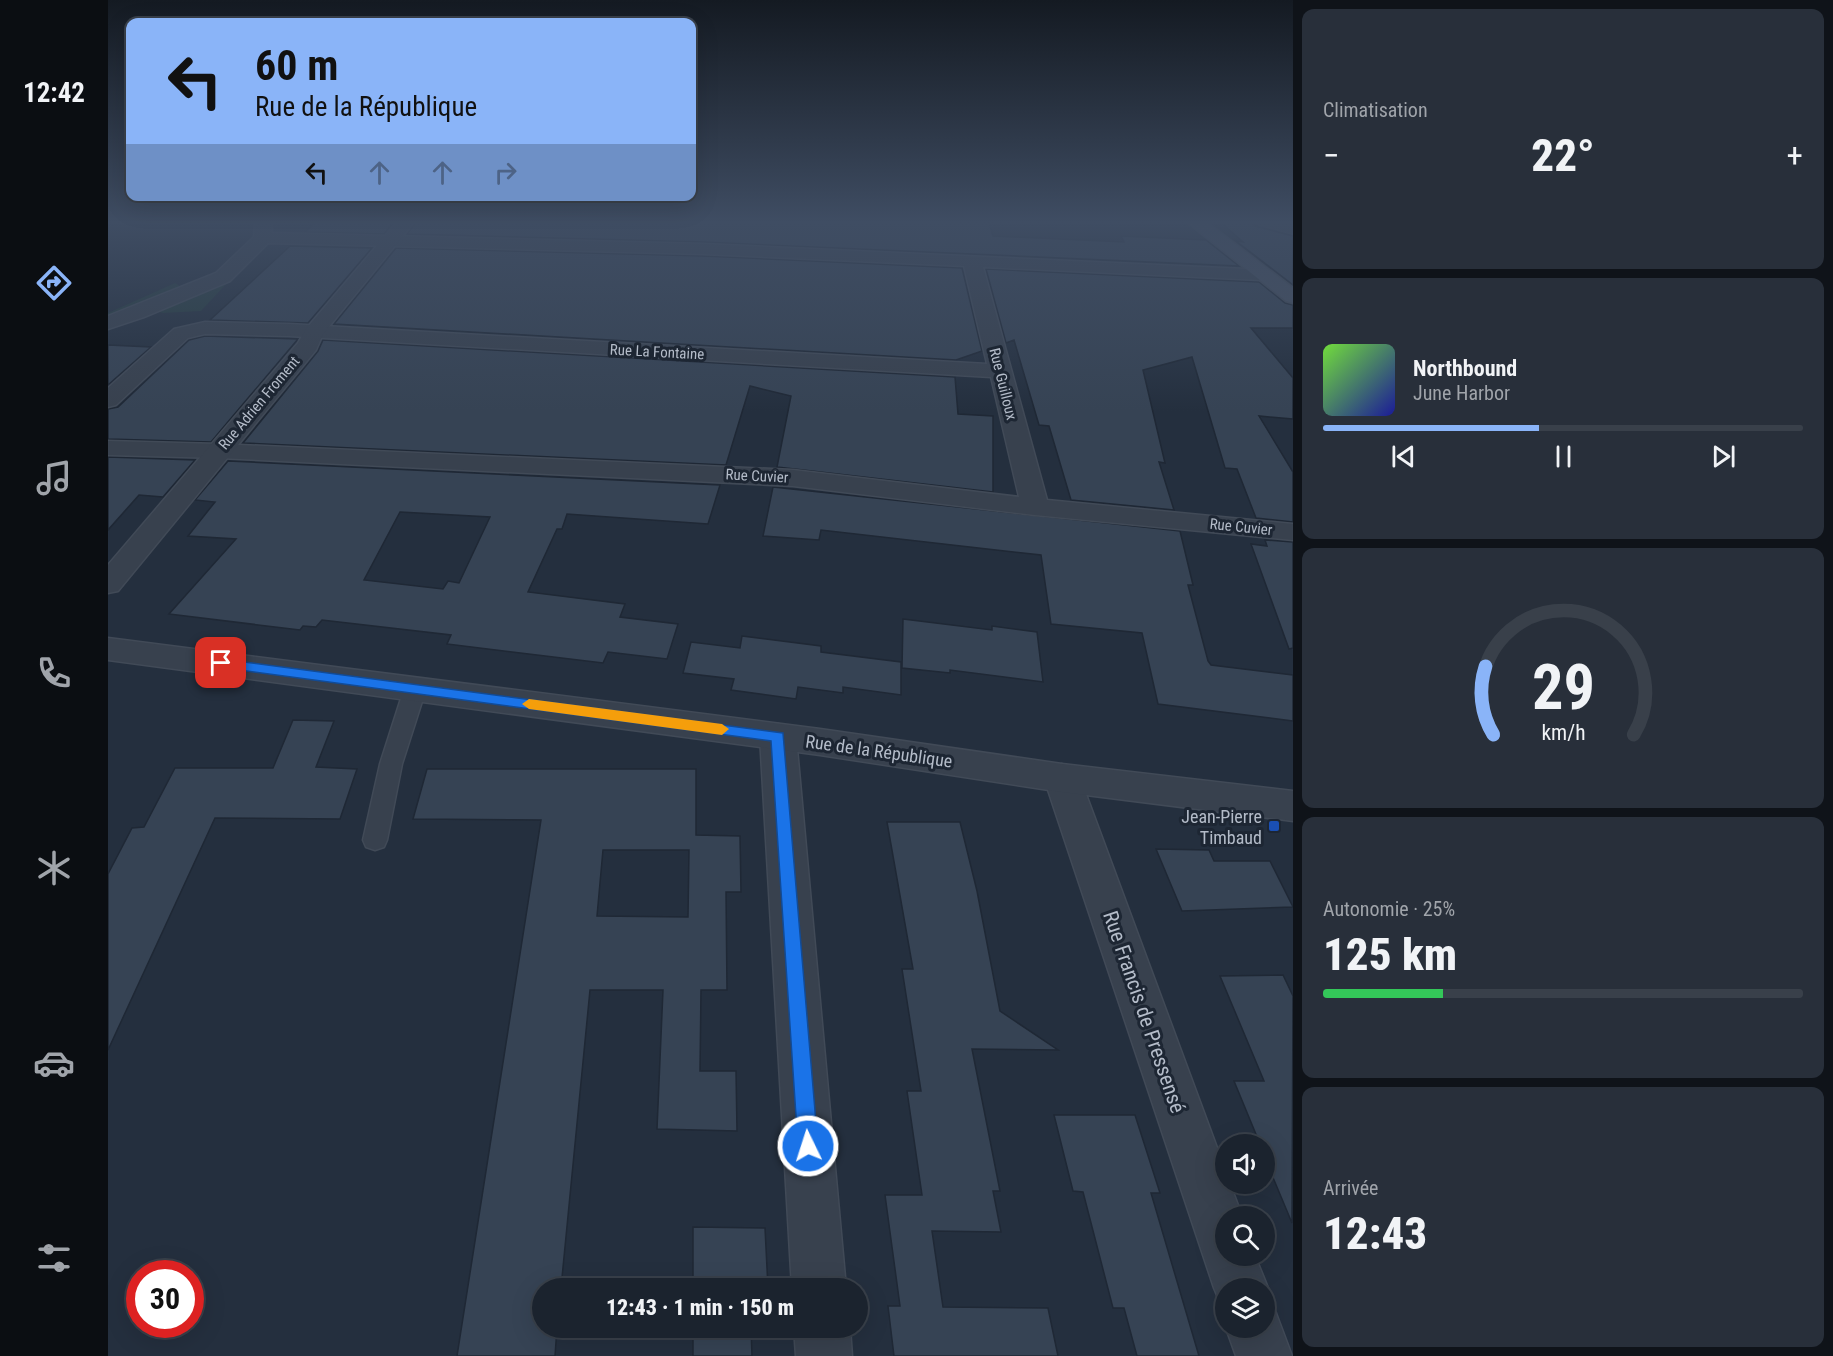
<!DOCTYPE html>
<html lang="fr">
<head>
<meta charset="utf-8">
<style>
	:root { --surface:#1b232e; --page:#282f3a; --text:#f1f3f6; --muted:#a0a4aa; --line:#39404a; --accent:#8ab4f8 }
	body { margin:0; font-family:"Roboto Condensed",sans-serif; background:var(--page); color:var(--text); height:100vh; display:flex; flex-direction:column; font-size:22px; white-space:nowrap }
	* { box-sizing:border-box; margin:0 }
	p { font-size:20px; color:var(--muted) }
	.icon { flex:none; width:33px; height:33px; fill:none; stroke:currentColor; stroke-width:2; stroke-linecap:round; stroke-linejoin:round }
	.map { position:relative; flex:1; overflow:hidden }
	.sheet { display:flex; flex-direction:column; gap:9px; padding:9px; background:#0f1319; width:540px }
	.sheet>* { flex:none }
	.banner { position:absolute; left:18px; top:18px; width:570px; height:183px; border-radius:12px; box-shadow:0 6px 24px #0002,0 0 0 2px var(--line); background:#8ab4f8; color:#111; overflow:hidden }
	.tools { position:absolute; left:1107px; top:1134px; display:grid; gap:12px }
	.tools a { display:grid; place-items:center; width:60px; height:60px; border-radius:50%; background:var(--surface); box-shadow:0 6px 24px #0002,0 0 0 2px var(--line); font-size:30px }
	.speed { position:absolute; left:18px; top:1260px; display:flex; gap:12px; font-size:30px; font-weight:700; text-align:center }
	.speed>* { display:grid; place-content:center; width:78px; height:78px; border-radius:50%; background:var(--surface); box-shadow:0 6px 24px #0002,0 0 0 2px var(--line); line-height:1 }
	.speed .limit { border:9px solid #d22; background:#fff; color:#111 }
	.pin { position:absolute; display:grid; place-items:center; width:51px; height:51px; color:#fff; margin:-26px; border-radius:12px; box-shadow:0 3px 9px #0006 }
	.me { position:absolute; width:66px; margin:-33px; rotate:356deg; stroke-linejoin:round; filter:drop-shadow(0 0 4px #0008) }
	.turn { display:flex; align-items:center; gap:21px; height:126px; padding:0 30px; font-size:27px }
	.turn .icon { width:78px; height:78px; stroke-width:2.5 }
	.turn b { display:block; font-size:42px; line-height:51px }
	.lanes { display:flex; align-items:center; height:57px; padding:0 30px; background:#0003; justify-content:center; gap:30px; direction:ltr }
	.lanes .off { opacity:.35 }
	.big { font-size:45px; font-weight:800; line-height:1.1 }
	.sheet .tile { flex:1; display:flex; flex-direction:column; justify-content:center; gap:9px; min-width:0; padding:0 21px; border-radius:12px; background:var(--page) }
	.sheet .dial { align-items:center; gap:0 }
	.dial svg { height:156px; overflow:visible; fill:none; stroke:var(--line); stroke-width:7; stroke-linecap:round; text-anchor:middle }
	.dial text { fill:var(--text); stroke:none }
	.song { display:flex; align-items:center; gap:18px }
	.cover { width:72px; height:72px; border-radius:9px; background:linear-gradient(135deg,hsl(100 70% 55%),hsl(240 70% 35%)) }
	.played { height:6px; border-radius:3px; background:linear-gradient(90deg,var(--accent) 45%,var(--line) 45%) }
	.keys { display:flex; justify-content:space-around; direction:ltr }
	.heat { display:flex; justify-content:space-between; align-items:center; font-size:33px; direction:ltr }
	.charge { height:9px; border-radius:4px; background:linear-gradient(90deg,#34c759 25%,var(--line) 0) }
	.trip { position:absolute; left:424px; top:1278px; width:336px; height:60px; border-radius:30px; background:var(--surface); box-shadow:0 6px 24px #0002,0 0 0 2px var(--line); font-weight:800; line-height:60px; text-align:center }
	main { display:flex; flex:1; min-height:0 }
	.dock { display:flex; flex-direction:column; width:108px; justify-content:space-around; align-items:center; background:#0b0e12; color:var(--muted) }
	.dock .icon { width:42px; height:42px }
	.dock .selected { color:var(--accent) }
	.dock b { font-size:27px; color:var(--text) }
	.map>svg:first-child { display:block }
</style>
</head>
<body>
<main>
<nav class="dock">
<b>12:42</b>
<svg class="icon selected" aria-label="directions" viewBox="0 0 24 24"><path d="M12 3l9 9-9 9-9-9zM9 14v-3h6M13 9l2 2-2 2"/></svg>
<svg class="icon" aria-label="music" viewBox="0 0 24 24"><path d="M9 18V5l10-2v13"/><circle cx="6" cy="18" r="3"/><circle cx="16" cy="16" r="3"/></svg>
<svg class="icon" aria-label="phone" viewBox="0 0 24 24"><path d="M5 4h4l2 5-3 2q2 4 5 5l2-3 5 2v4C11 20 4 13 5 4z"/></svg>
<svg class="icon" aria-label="climate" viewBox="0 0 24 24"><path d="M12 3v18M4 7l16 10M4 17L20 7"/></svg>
<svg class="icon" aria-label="car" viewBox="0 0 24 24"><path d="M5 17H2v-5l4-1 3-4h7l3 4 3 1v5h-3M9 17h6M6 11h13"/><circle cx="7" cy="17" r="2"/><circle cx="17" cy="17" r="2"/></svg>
<svg class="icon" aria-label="filters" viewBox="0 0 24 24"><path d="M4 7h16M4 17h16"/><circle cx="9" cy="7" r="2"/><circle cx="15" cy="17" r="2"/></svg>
</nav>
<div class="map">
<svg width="1185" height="1356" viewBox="0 0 1185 1356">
	<rect width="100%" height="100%" fill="#242f3e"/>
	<path fill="#263c3f" d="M115,281L119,283L93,311L55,313L45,310Z
		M67,283L72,286L71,289L0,316V313Z"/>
	<path fill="#364354" stroke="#1f2835" stroke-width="1.5" fill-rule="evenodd" d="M209,221H287L276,234L197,232Z
		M309,221L881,222L885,236L1016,242L1013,236L1098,240L1131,266L595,242L299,234Z
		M1111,221H1144L1147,226L1185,236V285L1128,241L1135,242Z
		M182,246L264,248L200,323L102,320Z
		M288,248L595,256L854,268L874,351L848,360L226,324Z
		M878,269L1151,282L1177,303L1185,305V328H1143L1185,378V419L1151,416L1185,472V522L1148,518L1129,469L1117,468L1084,357L1035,370L1057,463L1051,462L1066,510L963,500L941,426L931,425L906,340L898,343Z
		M97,336L190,339L103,442L0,439V409L10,407L81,340Z
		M215,340L847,377L850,414L885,416V492L669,467L683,396L642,386L618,465L135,443L210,351Z
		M0,345L43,347L0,385Z
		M0,457L87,460L55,497L31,495L0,530Z
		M120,461L612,485L600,524L459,514L454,529H449L420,592L517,604L512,617L570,624L559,659L500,652L495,663L339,644L343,635L214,620L208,627L195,626L192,630L61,614L128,539L80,536L107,502L87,500ZM292,512L382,517L351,583L340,581L335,589L256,580Z
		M665,487L1072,531L1085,585H1080L1100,661L1103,665L1185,675V721L1050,704L1034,633L943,624L933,555L713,530L711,540L655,536Z
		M1157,540L1185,542V648L1181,649L1143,544L1159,546Z
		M795,619L884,630V626L929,632L935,682L842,670V673L794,668Z
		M634,636L713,646V652L793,662V695L735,687V693L690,687L688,699L623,690L626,679L575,673L583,642L632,648Z
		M185,720L226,721L208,767L249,769L232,819L107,818L0,1050V874L24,828L36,827L67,768H165Z
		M319,769H588V835L632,836L633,892H618L619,990H593L592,1071H628L629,1131L549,1129L555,990H482L453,1288H435V1328H449L447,1356H349L433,820L305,819ZM495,850H581L580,917L489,916Z
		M779,822H852L869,891L892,1011L950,1050L864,1049L892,1191H885L893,1232L824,1231L835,1307L940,1308L950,1356H786L780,1306H792L777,1195H814L799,1091H813L794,969H805Z
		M1048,849L1101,850L1106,861H1162L1185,907L1074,911Z
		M1175,975L1185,996L1184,1223L1156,1156V1144H1152L1126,1081H1156L1112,976Z
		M946,1115H1027L1052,1193H1043L1091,1356H1029L1016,1308H1005L975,1192L965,1191Z
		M585,1227L657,1228L660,1288H585Z
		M585,1328H643L644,1356H585Z"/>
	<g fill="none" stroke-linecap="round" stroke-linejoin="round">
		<defs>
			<path id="service" d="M307,681L315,684L318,689L294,764L279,840L276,847L267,850L258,847L255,840L272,764L296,689L299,684Z"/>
			<path id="pedestrian" d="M1146,221H1173L1185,224V234L1148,224Z"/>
			<path id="minor" d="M147,221H163L164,233L595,244L1160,270L1162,274L1160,278L1153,280L875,267L939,500L1185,524V540L927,515L685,486L111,458L0,455V441L111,444L685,470L911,497L883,377L181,336L97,334L80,338L8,405L0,407V388L66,329L97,322L181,324L879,364L856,266L595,254L160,243L122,281L36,317L0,329V316L108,273L146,237Z
				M670,724L682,728L688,737L738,1288H684L652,737L658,728Z
				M954,764L967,768L972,778L1118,1172V1184H1122L1134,1216H1118V1256H1147L1160,1288L1156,1297V1288H1118V1309L1114,1307L1106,1288L936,778L941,768Z
				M1156,1304L1166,1308L1184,1356H1128L1118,1328H1156Z
				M686,1328H742L744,1356H688Z"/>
			<path id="tertiary" d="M290,221H307L215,334L208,350L10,591L0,593V565L190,343L198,329Z
				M0,638L712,729L954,764L1185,791V821L954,792L712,755L0,660Z"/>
			<path id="secondary" d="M1078,221H1097L1185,288V303L1178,301Z"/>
		</defs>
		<use href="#service" stroke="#414a57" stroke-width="3"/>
		<use href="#pedestrian" stroke="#414a57" stroke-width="2"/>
		<use href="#minor" stroke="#414a57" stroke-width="3"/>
		<use href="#tertiary" stroke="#414a57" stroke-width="3"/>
		<use href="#secondary" stroke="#414a57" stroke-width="3"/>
		<use href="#service" fill="#38414e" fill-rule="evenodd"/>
		<use href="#pedestrian" fill="#38414e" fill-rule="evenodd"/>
		<use href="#minor" fill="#38414e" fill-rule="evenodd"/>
		<use href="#tertiary" fill="#38414e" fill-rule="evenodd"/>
		<use href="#secondary" fill="#465061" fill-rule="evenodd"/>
	</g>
	<linearGradient id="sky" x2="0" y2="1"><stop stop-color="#141a22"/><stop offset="0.54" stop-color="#3f4d63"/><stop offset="1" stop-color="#3f4d63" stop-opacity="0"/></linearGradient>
	<rect width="1185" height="411" fill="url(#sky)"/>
	<path fill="#1a73e8" stroke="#114b97" stroke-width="1.5" d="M113,659L675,733L710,1146L707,1154L700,1157L693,1154L690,1146L663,741L108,667L107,663Z"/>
	<path fill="#f59e0b" d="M421,699L614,724L621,729L614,735L421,709L414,704Z"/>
	<rect fill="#1a4fb4" stroke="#1d2633" stroke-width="2" x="1160" y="820" width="12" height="12" rx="3"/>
	<g text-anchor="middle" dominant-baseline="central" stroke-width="6" stroke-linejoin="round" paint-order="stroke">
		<g font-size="15" fill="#b4bcc9" stroke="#1d2633">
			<text transform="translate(549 352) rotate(3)">Rue La Fontaine</text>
			<text transform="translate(895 384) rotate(76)">Rue Guilloux</text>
			<text transform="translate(151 403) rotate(-50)">Rue Adrien Froment</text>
			<text transform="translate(649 476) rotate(3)">Rue Cuvier</text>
			<text transform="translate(1133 527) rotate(6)">Rue Cuvier</text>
		</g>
		<g font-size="18" fill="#b4bcc9" stroke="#1d2633">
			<text transform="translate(771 751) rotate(8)">Rue de la République</text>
		</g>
		<g font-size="18" fill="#b4bcc9" stroke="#1d2633" text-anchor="end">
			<text x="1154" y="816">Jean-Pierre<tspan x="1154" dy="21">Timbaud</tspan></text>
		</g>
		<g font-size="21" fill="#b4bcc9" stroke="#1d2633">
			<text transform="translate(1036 1012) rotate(71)">Rue Francis de Pressensé</text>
		</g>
	</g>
</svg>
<div class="tools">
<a><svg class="icon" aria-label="sound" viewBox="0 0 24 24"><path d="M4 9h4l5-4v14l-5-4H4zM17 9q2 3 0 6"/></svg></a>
<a><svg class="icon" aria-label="search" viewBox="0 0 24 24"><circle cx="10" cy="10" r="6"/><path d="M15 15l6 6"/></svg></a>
<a><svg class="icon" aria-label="layers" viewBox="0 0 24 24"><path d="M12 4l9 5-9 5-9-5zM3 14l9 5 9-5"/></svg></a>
</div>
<div class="speed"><div class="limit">30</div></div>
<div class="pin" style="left:113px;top:663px;background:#d93025"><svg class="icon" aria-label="arrive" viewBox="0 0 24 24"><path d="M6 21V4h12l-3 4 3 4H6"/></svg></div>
<svg class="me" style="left:700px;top:1146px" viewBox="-20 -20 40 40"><circle r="17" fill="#1a73e8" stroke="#fff" stroke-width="3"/><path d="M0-11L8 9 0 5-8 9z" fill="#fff"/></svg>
<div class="trip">12:43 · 1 min · 150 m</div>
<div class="banner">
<div class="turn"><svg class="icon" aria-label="left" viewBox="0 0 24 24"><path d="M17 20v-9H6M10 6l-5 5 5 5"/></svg><div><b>60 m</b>Rue de la République</div></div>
<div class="lanes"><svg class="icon" aria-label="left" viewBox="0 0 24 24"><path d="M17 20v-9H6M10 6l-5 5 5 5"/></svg><svg class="icon off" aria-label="ahead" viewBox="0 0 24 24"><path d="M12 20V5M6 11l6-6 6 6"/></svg><svg class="icon off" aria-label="ahead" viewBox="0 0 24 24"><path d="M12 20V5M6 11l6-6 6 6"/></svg><svg class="icon off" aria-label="right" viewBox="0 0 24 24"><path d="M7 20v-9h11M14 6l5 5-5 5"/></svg></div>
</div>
</div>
<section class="sheet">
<div class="tile"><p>Climatisation</p>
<div class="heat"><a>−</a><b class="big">22°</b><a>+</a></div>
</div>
<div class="tile">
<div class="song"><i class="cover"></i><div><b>Northbound</b><p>June Harbor</p></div></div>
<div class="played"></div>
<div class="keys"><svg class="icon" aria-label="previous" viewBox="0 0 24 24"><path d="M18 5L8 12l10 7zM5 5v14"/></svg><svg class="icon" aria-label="pause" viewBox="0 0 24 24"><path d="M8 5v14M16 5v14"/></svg><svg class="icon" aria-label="next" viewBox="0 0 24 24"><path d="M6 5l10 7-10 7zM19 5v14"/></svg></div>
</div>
<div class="tile dial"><svg viewBox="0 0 100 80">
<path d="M14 69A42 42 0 1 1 86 69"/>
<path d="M14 69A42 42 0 0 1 10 34" stroke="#8ab4f8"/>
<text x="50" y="56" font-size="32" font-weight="700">29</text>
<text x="50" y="72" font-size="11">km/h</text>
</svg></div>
<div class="tile"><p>Autonomie · 25%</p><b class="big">125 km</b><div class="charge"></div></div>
<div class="tile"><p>Arrivée</p><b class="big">12:43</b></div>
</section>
</main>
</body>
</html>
